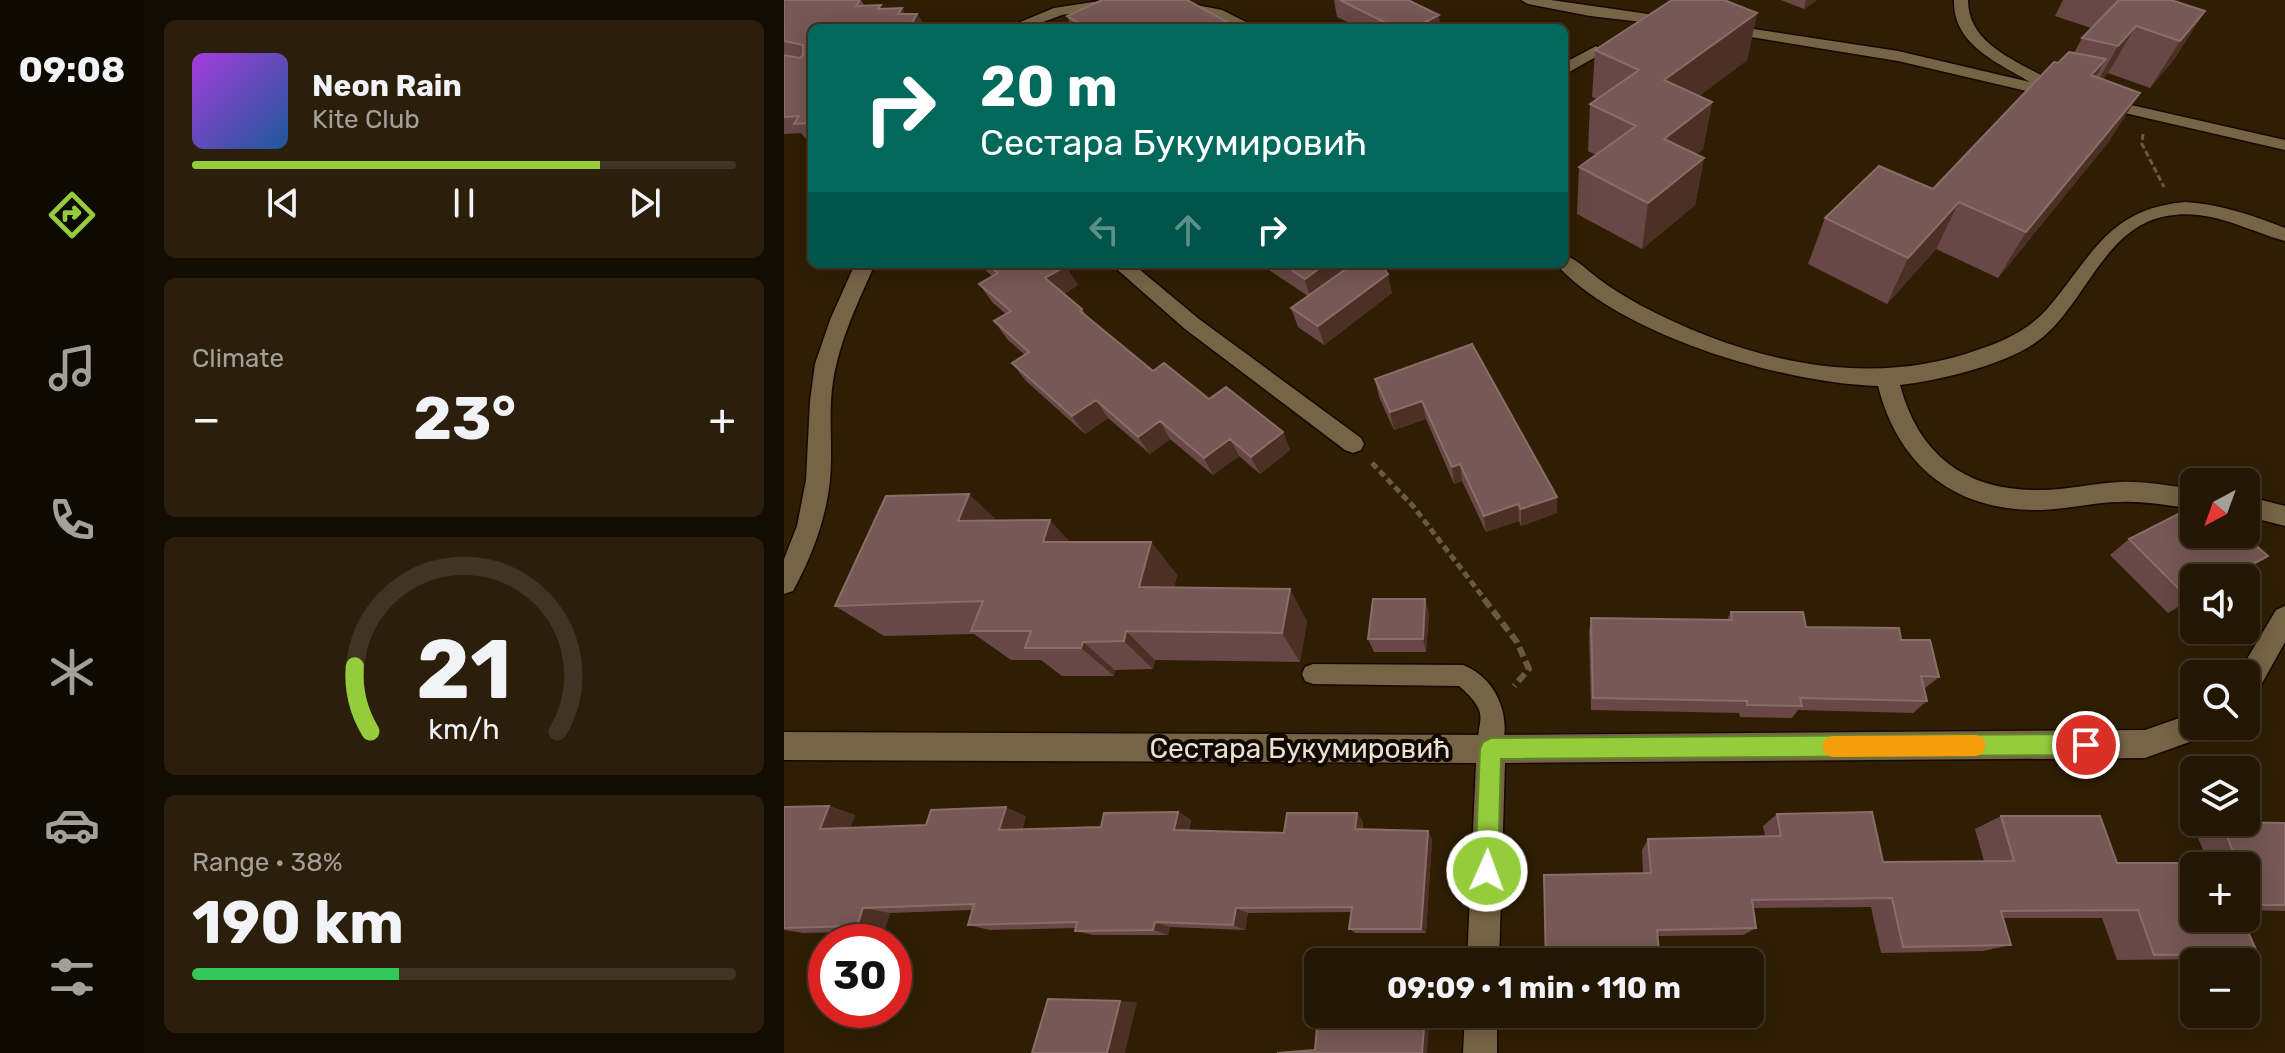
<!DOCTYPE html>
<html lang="en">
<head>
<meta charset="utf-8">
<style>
	:root { --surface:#231602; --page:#2b1f0c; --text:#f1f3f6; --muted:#a39f99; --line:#403524; --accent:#94cc3c }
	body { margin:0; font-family:Rubik,sans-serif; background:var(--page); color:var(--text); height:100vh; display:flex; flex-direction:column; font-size:30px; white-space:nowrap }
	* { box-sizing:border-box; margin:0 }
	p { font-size:26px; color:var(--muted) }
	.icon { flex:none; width:44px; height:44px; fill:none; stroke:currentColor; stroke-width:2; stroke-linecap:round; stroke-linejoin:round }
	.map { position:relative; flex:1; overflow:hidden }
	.panel { display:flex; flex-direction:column; gap:20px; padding:20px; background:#130c01; width:640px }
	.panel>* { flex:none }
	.banner { position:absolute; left:24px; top:24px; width:760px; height:244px; border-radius:12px; box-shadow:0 4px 20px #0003,0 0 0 2px var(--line); background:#00695c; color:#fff; overflow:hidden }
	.needle { width:52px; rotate:221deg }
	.tools { position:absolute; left:1396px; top:468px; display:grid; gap:16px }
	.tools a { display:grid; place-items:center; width:80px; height:80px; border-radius:12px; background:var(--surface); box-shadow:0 4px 20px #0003,0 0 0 2px var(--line); font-size:40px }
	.speed { position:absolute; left:24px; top:924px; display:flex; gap:16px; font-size:40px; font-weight:700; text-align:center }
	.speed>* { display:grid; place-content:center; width:104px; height:104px; border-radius:50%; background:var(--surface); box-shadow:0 4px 20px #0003,0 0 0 2px var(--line); line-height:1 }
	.speed .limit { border:12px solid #d22; background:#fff; color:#111 }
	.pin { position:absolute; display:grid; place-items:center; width:68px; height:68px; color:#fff; margin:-34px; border:4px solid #fff; border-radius:50%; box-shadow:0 2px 8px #0007 }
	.me { position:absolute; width:88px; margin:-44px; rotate:2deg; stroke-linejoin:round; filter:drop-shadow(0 0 6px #0008) }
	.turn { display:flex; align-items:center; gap:28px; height:168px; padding:0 40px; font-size:36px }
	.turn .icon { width:104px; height:104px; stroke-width:2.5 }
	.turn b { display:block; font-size:56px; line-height:68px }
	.lanes { display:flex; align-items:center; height:76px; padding:0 40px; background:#0003; justify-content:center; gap:40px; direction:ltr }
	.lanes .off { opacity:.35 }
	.big { font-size:60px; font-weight:700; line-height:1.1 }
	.panel .widget { flex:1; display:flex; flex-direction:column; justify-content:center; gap:12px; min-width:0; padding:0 28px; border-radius:12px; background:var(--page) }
	.panel .dial { align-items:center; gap:0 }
	.dial svg { height:208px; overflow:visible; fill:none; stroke:var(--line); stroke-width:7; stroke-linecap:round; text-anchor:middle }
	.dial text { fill:var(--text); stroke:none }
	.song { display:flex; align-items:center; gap:24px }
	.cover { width:96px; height:96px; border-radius:12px; background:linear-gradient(135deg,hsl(280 70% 55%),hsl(210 70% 35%)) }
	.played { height:8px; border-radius:4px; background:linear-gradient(90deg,var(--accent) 75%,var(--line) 75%) }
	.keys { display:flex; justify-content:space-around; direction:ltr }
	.heat { display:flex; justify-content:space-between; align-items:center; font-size:44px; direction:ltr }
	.charge { height:12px; border-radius:6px; background:linear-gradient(90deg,#34c759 38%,var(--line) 0) }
	.trip { position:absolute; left:520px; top:948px; width:460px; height:80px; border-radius:12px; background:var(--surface); box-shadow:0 4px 20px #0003,0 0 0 2px var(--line); font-weight:700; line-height:80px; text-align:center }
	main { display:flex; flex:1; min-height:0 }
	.tabs { display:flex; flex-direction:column; width:144px; justify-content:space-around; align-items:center; background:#0e0901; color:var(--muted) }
	.tabs .icon { width:56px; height:56px }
	.tabs .selected { color:var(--accent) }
	.tabs b { font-size:36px; color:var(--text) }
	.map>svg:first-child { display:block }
</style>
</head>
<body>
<main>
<nav class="tabs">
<b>09:08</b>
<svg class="icon selected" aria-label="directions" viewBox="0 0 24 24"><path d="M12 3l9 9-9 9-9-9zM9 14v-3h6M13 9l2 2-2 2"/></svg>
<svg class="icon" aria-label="music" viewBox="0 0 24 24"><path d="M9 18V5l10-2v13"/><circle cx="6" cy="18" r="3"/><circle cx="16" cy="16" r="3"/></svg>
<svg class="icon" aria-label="phone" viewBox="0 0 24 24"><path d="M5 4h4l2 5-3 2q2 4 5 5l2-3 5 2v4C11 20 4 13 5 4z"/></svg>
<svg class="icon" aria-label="climate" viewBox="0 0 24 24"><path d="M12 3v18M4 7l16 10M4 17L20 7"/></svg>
<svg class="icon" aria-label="car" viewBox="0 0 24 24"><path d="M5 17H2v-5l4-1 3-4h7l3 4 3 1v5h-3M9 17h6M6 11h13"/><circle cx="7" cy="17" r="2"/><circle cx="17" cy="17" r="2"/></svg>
<svg class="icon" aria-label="filters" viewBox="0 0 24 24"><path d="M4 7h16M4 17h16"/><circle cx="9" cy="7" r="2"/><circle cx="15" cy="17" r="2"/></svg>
</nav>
<section class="panel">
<div class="widget">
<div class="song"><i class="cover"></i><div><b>Neon Rain</b><p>Kite Club</p></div></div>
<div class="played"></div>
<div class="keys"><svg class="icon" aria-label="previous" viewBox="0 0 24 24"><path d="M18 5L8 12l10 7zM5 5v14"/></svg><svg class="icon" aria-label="pause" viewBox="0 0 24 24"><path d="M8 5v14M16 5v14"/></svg><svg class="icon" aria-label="next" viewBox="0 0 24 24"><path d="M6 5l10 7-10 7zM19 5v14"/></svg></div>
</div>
<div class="widget"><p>Climate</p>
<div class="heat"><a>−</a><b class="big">23°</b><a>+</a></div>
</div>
<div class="widget dial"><svg viewBox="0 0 100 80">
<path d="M14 69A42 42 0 1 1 86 69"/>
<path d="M14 69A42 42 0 0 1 8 44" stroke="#94cc3c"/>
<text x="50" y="56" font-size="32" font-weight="700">21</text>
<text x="50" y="72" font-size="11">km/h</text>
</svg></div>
<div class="widget"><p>Range · 38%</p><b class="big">190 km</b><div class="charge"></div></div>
</section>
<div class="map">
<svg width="1501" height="1053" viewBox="0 0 1501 1053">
	<rect width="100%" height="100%" fill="#2f1e03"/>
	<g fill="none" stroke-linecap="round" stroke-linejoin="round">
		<defs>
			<path id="lane" d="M529,664L679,665C715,679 730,722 715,757L707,761L699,757C684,722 715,720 675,686L529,684L521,681L518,674L521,667Z"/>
			<path id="street" d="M322,0L346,2L339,6L278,15L243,28H222L270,8Z
				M737,0H767L892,18L899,22L892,26L806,16L744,4Z
				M1170,0H1184C1184,43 1229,59 1262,78L1264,81L1259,85L1283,91V97L1277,99L1114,61L936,32L929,28L936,24L1114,51L1246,82C1213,62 1169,45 1170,0Z
				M392,1L438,10L474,28H455L429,17L387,8V2Z
				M812,46L820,51L817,54L780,75V63Z
				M1312,97L1501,140V150L1306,105V99Z
				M1401,202C1436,204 1468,215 1501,228V241C1461,230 1426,208 1383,216C1322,226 1302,301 1259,337C1227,364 1157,380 1116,385C1135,456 1182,491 1256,490C1283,490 1309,483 1336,482C1361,481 1385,486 1410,489V509C1386,506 1362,501 1337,502C1311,502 1285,509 1258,510C1173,512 1115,468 1094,386C1001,384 835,335 772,264H780V255C793,259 804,271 815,279C828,289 842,297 856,305C960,360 1083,391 1196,349C1222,340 1244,330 1263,309C1308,257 1323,209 1401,202Z
				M71,264H91C74,302 56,339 49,381C44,413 49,447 46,480C42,519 28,556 9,591L0,594V559L13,526L22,480L26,401L31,364L46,320Z
				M327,264H349L415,319L577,438L580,444L577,450L569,453L561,450L401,329Z
				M1462,496L1501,506V526L1462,516Z
				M1501,606V642L1472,694L1462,698V674H1454L1492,610Z
				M1410,713V726H1426L1422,736L1361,758L721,763L715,962H683L692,763L0,760V732L707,735L1361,730Z
				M681,1014H713V1053H679Z"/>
		</defs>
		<use href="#lane" stroke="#150900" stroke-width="3"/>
		<use href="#street" stroke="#150900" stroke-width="3"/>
		<path stroke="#6a5a43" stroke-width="3" stroke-dasharray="6 3" stroke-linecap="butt" d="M1359,134L1358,144L1380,187"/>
		<path stroke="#6a5a43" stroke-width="5" stroke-dasharray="7 4" stroke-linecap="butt" d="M588,463L629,506L702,601"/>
		<path stroke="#6a5a43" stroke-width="6" stroke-dasharray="10 5" stroke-linecap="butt" d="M700,599L733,642L745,669L730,686"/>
		<use href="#lane" fill="#776346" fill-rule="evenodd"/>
		<use href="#street" fill="#776346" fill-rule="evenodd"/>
	</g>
	<path fill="#684746" d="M0,0H77L80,5L122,14H133L142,28H28V140H23L17,133L0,134V55L16,58L0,54Z
		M550,0H624L656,28H576L553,17Z
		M997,0H1033L1020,9Z
		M1279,0H1387L1421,11L1391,58L1366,88L1324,73L1319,79L1326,140L1214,278L1152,249L1103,304L1024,264L1041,218L1149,189L1274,63L1290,53L1298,38L1307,28L1271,16Z
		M973,13L963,60L915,96L928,102L919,149L912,154L920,158L911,205L858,249L793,214L795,167L812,155L804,151L806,104L813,99L808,97L811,50Z
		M283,16L454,28H288Z
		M195,264H280L294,285L280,294L298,309L303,316L369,371L425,399L499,432L506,450L476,474L455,456L429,475L386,439L366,454L324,418L301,434L242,381L228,363L241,355L224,340L210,321L222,314L209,303L195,284L208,276Z
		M476,264H560L562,269L608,293L540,345L514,327L507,308L524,296Z
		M688,344L773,513L737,526L735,521L702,532L678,481L670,484L642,419L610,430L595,397L591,379Z
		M213,520L286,542H367L393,575L390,588L523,621L516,662L371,660L369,669L331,670L330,676H278L257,660H227L190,634L100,636L51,606Z
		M1345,539L1461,571L1410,578V599L1384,613L1326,555Z
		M641,599L645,613L642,652H590L584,639Z
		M947,612L1022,627L1117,640L1155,677L1140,689L1143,701L1129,713L1014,710L1008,718L956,717L955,713L807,710L805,632L807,618L943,620Z
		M45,806L71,815L66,828L142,825L242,816L238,830L317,827L394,812L407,820L405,831L500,833L573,813L579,822V829L648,839L642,933H572L565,929L567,912L464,913L461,930L386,927L384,935H309L291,931L292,928L206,930L184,925L188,910L106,913L100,931L20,933L0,930V807Z
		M993,814L1099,862L1200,861L1191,829L1217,816L1333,863L1409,886L1474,954L1430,959L1333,960L1318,918H1219L1227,945L1199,951L1097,953L1087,907L969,908L972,928L959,935L874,936L876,962H761L760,875L859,873L858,850L864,839L981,836L979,826Z
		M1437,822L1501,823V911L1462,910V866H1426L1411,831Z"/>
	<path fill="#4b3025" d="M1022,0H1033L1020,9Z
		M118,8L127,24L133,14L142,28H122L114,14Z
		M1421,11L1391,58L1366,88L1396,41Z
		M973,13L963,60L874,127L880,80Z
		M655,15L656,28H630Z
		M1352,26L1324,73L1307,93L1334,46Z
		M1322,59L1294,106L1307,75Z
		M1356,93L1326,140L1214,278L1242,232Z
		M928,102L919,149L873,186L880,139Z
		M920,158L911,205L858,249L864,203Z
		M1175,202L1152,249L1103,304L1124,258Z
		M541,264H560L562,272L526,298L521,279Z
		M282,266L294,285L273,298L261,278Z
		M604,274L608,293L540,345L534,326Z
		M312,400L324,418L301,434L288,416Z
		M638,401L642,419L610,430L606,412Z
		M376,421L386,439L366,454L354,437Z
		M499,432L506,450L476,474L467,457Z
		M446,439L455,456L429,475L420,458Z
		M676,464L678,481L670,484L668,467Z
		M185,494L222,529L174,521Z
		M773,497V513L737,526V509Z
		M734,504L735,521L702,532L700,516Z
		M266,520L298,555L259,542Z
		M367,542L393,575L382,619L355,587Z
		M1484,556L1448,578H1443Z
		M506,589L523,621L516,662L498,633Z
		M1410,596V599L1384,613L1405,599Z
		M641,599L645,613L642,652L639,639Z
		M342,631L371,660L369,669L340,641Z
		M299,642L331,670L330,676L297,648Z
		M45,806L71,815L63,837L36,829Z
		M222,807L242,816L235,838L215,830Z
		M394,812L407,820L403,838L390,830Z
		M573,813L579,822L578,837L571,829Z
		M644,831L648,839L642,933L637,929Z
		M79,908L106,913L100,931L73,926Z
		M452,908L464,913L461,930L449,925Z
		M371,922L386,927L384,935L369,930Z
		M336,1001L353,1002L341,1053H323Z
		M641,1015L646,1016L643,1053H638Z"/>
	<path fill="#765854" stroke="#896d68" stroke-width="2" d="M0,0H76L72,6L97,5L94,9L118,8L114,14H133L125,28H28V123L10,124L15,116L0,117V55L16,58L19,55V45L0,41Z
		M318,0H403L454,28H303L283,16Z
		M556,0H624L655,15L630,28H612Z
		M888,0H940L973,13L880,80L928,102L880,139L920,158L864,203L795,167L852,126L806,104L855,70L811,50Z
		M1335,0H1387L1421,11L1396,41L1352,26L1334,46L1298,38Z
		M1285,52L1322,59L1307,75L1356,93L1242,232L1175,202L1124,258L1041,218L1095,166L1149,189L1270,62L1274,63Z
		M203,264H280L282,266L261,278L298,309L296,311L369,371L380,363L425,399L442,387L499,432L467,457L446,439L420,458L376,421L354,437L312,400L288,416L228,363L245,352L210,321L227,311L195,284L214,273Z
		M499,264H541L521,279Z
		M569,264H596L604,274L534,326L507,308Z
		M688,344L773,497L737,509L734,504L700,516L676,464L668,467L638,401L606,412L591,379Z
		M185,494L174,521L266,520L259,542H367L355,587L506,589L498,633L342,631L340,641L299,642L297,648H241L247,631H187L199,601L51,606L102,496Z
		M1410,506V534H1459L1484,556L1443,578H1410V596L1405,599L1345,539Z
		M589,599H641L639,639H584Z
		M947,612H1019L1022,627L1115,628L1117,640H1146L1155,677L1137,676L1143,701L1016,698L1018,706L963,705V701L809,698L807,618L948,620Z
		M45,806L36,829L142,825L147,810L222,807L215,830L317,827L320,813L394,812L390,830L500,833L503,813H573L571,829L644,831L637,929H565L568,907L452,908L449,925L371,922L369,930L291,931L293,922L184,925L190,904L79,908L73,926L0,928V807Z
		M1088,812L1099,862L1230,861L1217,816H1316L1333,863H1400L1410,886V918H1458L1474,954L1370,955L1354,910L1217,911L1227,945L1119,947L1108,898L968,900L972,928L873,930L876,962H762L760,875L867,873L864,839L997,836L993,814Z
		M1437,822L1501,823V905H1471L1462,882V866H1455Z
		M264,999L336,1001L323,1053H248Z
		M534,1014L641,1015L638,1053H493L531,1050Z"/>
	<path fill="#94cc3c" stroke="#608527" stroke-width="2" d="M1302,734L1309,737L1313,745L1309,752L1302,755L717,759L714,871L711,879L703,882L694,879L691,871L696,749L699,742L707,738Z"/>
	<path fill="#f59e0b" d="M1192,735L1199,738L1202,745L1199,753L1192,756L1048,757L1041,754L1038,746L1041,739L1048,736Z"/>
	<g text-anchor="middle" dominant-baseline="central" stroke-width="8" stroke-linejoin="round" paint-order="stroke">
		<g font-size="28" fill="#ece0d1" stroke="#110a02">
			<text x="516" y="748">Сестара Букумировић</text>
		</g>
	</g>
</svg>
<div class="tools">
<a><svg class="needle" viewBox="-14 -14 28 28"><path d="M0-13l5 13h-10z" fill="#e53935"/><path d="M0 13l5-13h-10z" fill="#a39f99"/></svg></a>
<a><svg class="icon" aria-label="sound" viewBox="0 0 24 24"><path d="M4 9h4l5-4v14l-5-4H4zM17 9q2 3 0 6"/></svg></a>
<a><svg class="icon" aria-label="search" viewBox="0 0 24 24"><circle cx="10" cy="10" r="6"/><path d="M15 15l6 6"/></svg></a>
<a><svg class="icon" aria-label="layers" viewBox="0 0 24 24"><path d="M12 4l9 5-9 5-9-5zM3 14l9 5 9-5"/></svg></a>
<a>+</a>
<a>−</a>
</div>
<div class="speed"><div class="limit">30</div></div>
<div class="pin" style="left:1302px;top:745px;background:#d93025"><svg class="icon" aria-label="arrive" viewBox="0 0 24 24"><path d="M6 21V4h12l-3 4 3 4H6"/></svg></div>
<svg class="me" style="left:703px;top:871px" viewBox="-20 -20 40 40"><circle r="17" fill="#94cc3c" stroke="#fff" stroke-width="3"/><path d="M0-11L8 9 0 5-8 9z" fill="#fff"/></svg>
<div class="trip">09:09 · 1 min · 110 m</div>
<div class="banner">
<div class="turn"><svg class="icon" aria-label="right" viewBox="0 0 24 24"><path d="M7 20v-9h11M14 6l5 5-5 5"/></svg><div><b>20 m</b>Сестара Букумировић</div></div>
<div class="lanes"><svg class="icon off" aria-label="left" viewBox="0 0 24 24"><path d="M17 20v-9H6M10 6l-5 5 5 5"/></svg><svg class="icon off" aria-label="ahead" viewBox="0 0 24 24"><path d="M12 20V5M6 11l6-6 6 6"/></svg><svg class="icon" aria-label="right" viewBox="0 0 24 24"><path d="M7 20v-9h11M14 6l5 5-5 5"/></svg></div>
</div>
</div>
</main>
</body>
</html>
